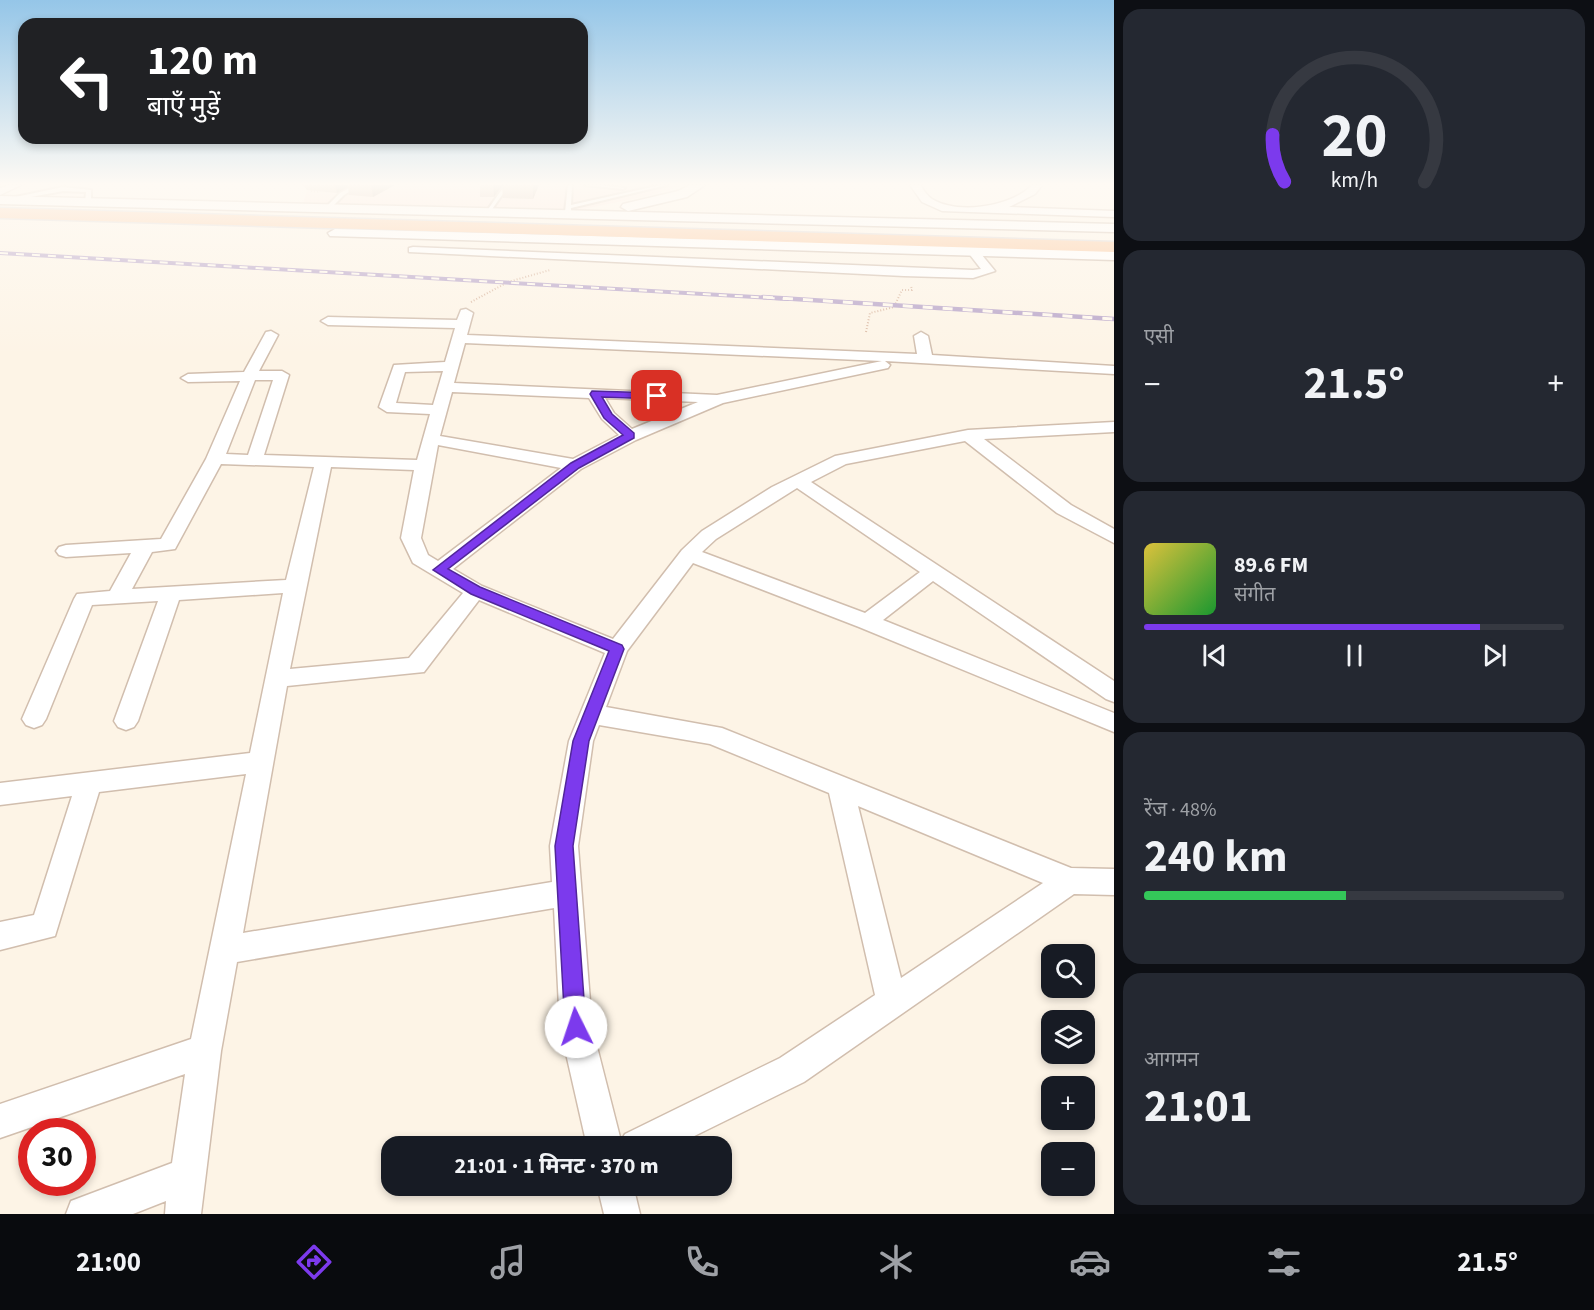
<!DOCTYPE html>
<html lang="hi">
<head>
<meta charset="utf-8">
<style>
	:root { --surface:#171b24; --page:#242831; --text:#f1f3f6; --muted:#9ea1a6; --line:#363941; --accent:#7c3aed }
	body { margin:0; font-family:"Source Sans 3","Noto Sans Devanagari",sans-serif; background:var(--page); color:var(--text); height:100vh; display:flex; flex-direction:column; font-size:22px; white-space:nowrap }
	* { box-sizing:border-box; margin:0 }
	p { font-size:20px; color:var(--muted) }
	.icon { flex:none; width:33px; height:33px; fill:none; stroke:currentColor; stroke-width:2; stroke-linecap:round; stroke-linejoin:round }
	.map { position:relative; flex:1; overflow:hidden }
	.panel { display:flex; flex-direction:column; gap:9px; padding:9px; background:#0d0f14; width:480px }
	.panel>* { flex:none }
	.top-card { position:absolute; left:18px; top:18px; width:570px; height:126px; border-radius:18px; box-shadow:0 3px 9px #0003; background:#202124; color:#fff; overflow:hidden }
	.fabs { position:absolute; left:1041px; top:944px; display:grid; gap:12px }
	.fabs a { display:grid; place-items:center; width:54px; height:54px; border-radius:12px; background:var(--surface); box-shadow:0 3px 9px #0003; font-size:30px }
	.speed { position:absolute; left:18px; top:1118px; display:flex; gap:12px; font-size:30px; font-weight:700; text-align:center }
	.speed>* { display:grid; place-content:center; width:78px; height:78px; border-radius:50%; background:var(--surface); box-shadow:0 3px 9px #0003; line-height:1 }
	.speed .limit { border:9px solid #d22; background:#fff; color:#111 }
	.pin { position:absolute; display:grid; place-items:center; width:51px; height:51px; color:#fff; margin:-26px; border-radius:12px; box-shadow:0 3px 9px #0006 }
	.me { position:absolute; width:66px; margin:-33px; rotate:356deg; stroke-linejoin:round; filter:drop-shadow(0 0 4px #0008) }
	.turn { display:flex; align-items:center; gap:21px; height:126px; padding:0 30px; font-size:27px }
	.turn .icon { width:78px; height:78px; stroke-width:2.5 }
	.turn b { display:block; font-size:42px; line-height:51px }
	.big { font-size:45px; font-weight:700; line-height:1.1 }
	.panel .card { flex:1; display:flex; flex-direction:column; justify-content:center; gap:9px; min-width:0; padding:0 21px; border-radius:18px; background:var(--page) }
	.panel .dial { align-items:center; gap:0 }
	.dial svg { height:156px; overflow:visible; fill:none; stroke:var(--line); stroke-width:7; stroke-linecap:round; text-anchor:middle }
	.dial text { fill:var(--text); stroke:none }
	.song { display:flex; align-items:center; gap:18px }
	.cover { width:72px; height:72px; border-radius:9px; background:linear-gradient(135deg,hsl(50 70% 55%),hsl(130 70% 35%)) }
	.played { height:6px; border-radius:3px; background:linear-gradient(90deg,var(--accent) 80%,var(--line) 80%) }
	.keys { display:flex; justify-content:space-around; direction:ltr }
	.heat { display:flex; justify-content:space-between; align-items:center; font-size:33px; direction:ltr }
	.charge { height:9px; border-radius:4px; background:linear-gradient(90deg,#34c759 48%,var(--line) 0) }
	.trip { position:absolute; left:381px; top:1136px; width:351px; height:60px; border-radius:18px; background:var(--surface); box-shadow:0 3px 9px #0003; font-weight:700; line-height:60px; text-align:center }
	.tabs { display:flex; height:96px; justify-content:space-around; align-items:center; background:#090b0e; color:var(--muted) }
	.tabs .icon { width:42px; height:42px }
	.tabs .active { color:var(--accent) }
	.tabs b { font-size:27px; color:var(--text) }
	main { display:flex; flex:1; min-height:0 }
	.map>svg:first-child { display:block }
</style>
</head>
<body>
<main>
<div class="map">
<svg width="1114" height="1214" viewBox="0 0 1114 1214">
	<rect width="100%" height="100%" fill="#fdf4e6"/>
	<path fill="#fde5da" d="M303,185H685L643,197L578,210L302,207L307,190Z"/>
	<g fill="none" stroke-linecap="round" stroke-linejoin="round">
		<defs>
			<path id="service" d="M355,185H360L344,195L328,211H324V209L340,193Z
				M505,185H509L488,215H484Z
				M568,185H572L571,205L661,185H667L571,208V212L568,214L565,212Z
				M585,185H599L625,188L623,189Z
				M63,187L91,190V203L88,205L85,203L86,192L63,191L9,201L6,199Z"/>
			<path id="minor" d="M9,185H21L0,195V188Z
				M910,185H920C923,189 927,196 932,199C957,215 1012,207 1032,185H1042L1035,194L1009,207L1114,211V217L942,211L922,202Z
				M413,247L973,270L981,269L967,251L973,248L977,249L995,271L973,278L904,276L409,252V248Z
				M466,309L473,313L467,335L917,354L914,336L921,332L928,336L932,355L1114,366V374L885,361L890,365L888,368L723,403L636,440L581,469L453,569L482,586L613,639L682,550L702,531L772,487L835,456L968,430L1114,422V432L984,439L1071,505L1114,529V543L1057,513L965,441L846,464L811,482L1114,681V702L1106,699L933,581L883,620L1114,713V732L859,627L693,563L627,651L606,707L722,728L1071,868L1114,869V895L1074,894L804,1082L674,1146H587L560,1027L554,908L237,962L221,1051L201,1214H165L166,1201L133,1214H66L71,1201L172,1163L185,1074L0,1138V1104L191,1039L246,774L99,792L55,936L0,950V922L34,915L72,796L0,805V783L250,753L283,593L179,600L138,721L134,727L126,730L118,727L114,721L158,601L92,605L46,719L42,725L34,728L26,725L22,719L74,599L77,594L110,591L131,553L66,557L59,555L56,551L59,547L66,545L161,539L206,459L240,381L188,382L181,378L188,374L244,372L266,332L271,331L278,335L259,371H282L289,375L264,455L417,460L430,414L387,412L379,407L394,365L445,362L455,328L328,325L321,321L328,317L457,320L461,310ZM465,343L882,361L717,395L454,383ZM443,371L433,405L396,403L405,372ZM255,380H273L248,455L226,454ZM452,392L589,398L602,419L619,435L573,459L440,436ZM605,398L698,402L632,429L614,413ZM438,445L561,468L438,561L428,555L421,538ZM221,464L314,467L286,580L132,589L152,552L175,549ZM331,467L414,470L401,538L413,563L463,593L409,658L290,669ZM797,488L920,572L865,613L702,552L716,539ZM479,600L605,653L569,741L550,846L552,882L243,933L287,686L424,672ZM599,725L710,744L829,793L875,995L780,1058L625,1134L621,1141L592,1027L578,846L593,741ZM858,806L1043,883L901,978Z
				M597,1185H633L640,1214H604Z"/>
			<path id="tertiary" d="M690,185H705L687,197L628,211L621,207L623,204L678,191Z
				M0,196L1114,224V232L0,204Z
				M335,229L1114,250V260L330,236L328,233Z"/>
			<path id="trunk" d="M0,208L1114,242V252L0,218Z"/>
		</defs>
		<use href="#service" stroke="#d1beae" stroke-width="4"/>
		<use href="#minor" stroke="#d1beae" stroke-width="3"/>
		<use href="#tertiary" stroke="#d1beae" stroke-width="3"/>
		<use href="#trunk" stroke="#dcd4d0" stroke-width="3"/>
		<path stroke="#d9b69f" stroke-width="2" stroke-dasharray="1 2" stroke-linecap="butt" d="M311,191L320,192
			M471,302L508,282L550,270
			M866,332L870,313L894,307L902,290H912L911,286"/>
		<use href="#service" fill="#fff" fill-rule="evenodd"/>
		<use href="#minor" fill="#fff" fill-rule="evenodd"/>
		<use href="#tertiary" fill="#fff" fill-rule="evenodd"/>
		<use href="#trunk" fill="#fbc79c" fill-rule="evenodd"/>
		<defs>
			<path id="rail-far1" d="M0,253L788,299"/>
			<path id="rail" d="M763,297L1114,319"/>
		</defs>
		<use href="#rail-far1" stroke="#b7a3c8" stroke-width="4"/>
		<use href="#rail" stroke="#b7a3c8" stroke-width="4.5"/>
		<use href="#rail-far1" stroke="#fff8ed" stroke-width="2" stroke-dasharray="8" stroke-linecap="butt"/>
		<use href="#rail" stroke="#fff8ed" stroke-width="3" stroke-dasharray="10" stroke-linecap="butt"/>
	</g>
	<path fill="#d1b5a3" d="M303,185H395L373,197L349,195L348,187L337,193L307,190Z
		M480,185H539L533,199L503,198L502,185L494,197H480Z"/>
	<path fill="#aa9484" d="M335,185H348V187L337,193Z
		M371,185H395L373,197Z
		M493,185H503L494,197Z
		M533,185H539L533,199Z"/>
	<linearGradient id="sky" x2="0" y2="1"><stop stop-color="#95c6e8"/><stop offset="0.52" stop-color="#fefaf4"/><stop offset="1" stop-color="#fefaf4" stop-opacity="0"/></linearGradient>
	<rect width="1114" height="354" fill="url(#sky)"/>
	<path fill="#7c3aed" stroke="#51269a" stroke-width="1.5" d="M592,391L657,393L662,396L657,399L602,397L612,414L634,433V438L579,468L448,569L480,587L622,645L624,649L589,741L573,846L586,1027L583,1035L576,1038L568,1035L565,1027L555,846L573,741L609,651L471,594L433,570L571,463L623,435L604,418L590,394Z"/>
</svg>
<div class="fabs">
<a><svg class="icon" aria-label="search" viewBox="0 0 24 24"><circle cx="10" cy="10" r="6"/><path d="M15 15l6 6"/></svg></a>
<a><svg class="icon" aria-label="layers" viewBox="0 0 24 24"><path d="M12 4l9 5-9 5-9-5zM3 14l9 5 9-5"/></svg></a>
<a>+</a>
<a>−</a>
</div>
<div class="speed"><div class="limit">30</div></div>
<div class="pin" style="left:657px;top:396px;background:#d93025"><svg class="icon" aria-label="arrive" viewBox="0 0 24 24"><path d="M6 21V4h12l-3 4 3 4H6"/></svg></div>
<svg class="me" style="left:576px;top:1027px" viewBox="-20 -20 40 40"><circle r="19" fill="#fff"/><path d="M0-13L10 11 0 6-10 11z" fill="#7c3aed"/></svg>
<div class="trip">21:01 · 1 मिनट · 370 m</div>
<div class="top-card">
<div class="turn"><svg class="icon" aria-label="left" viewBox="0 0 24 24"><path d="M17 20v-9H6M10 6l-5 5 5 5"/></svg><div><b>120 m</b>बाएँ मुड़ें</div></div>
</div>
</div>
<section class="panel">
<div class="card dial"><svg viewBox="0 0 100 80">
<path d="M14 69A42 42 0 1 1 86 69"/>
<path d="M14 69A42 42 0 0 1 8 45" stroke="#7c3aed"/>
<text x="50" y="56" font-size="32" font-weight="700">20</text>
<text x="50" y="72" font-size="11">km/h</text>
</svg></div>
<div class="card"><p>एसी</p>
<div class="heat"><a>−</a><b class="big">21.5°</b><a>+</a></div>
</div>
<div class="card">
<div class="song"><i class="cover"></i><div><b>89.6 FM</b><p>संगीत</p></div></div>
<div class="played"></div>
<div class="keys"><svg class="icon" aria-label="previous" viewBox="0 0 24 24"><path d="M18 5L8 12l10 7zM5 5v14"/></svg><svg class="icon" aria-label="pause" viewBox="0 0 24 24"><path d="M8 5v14M16 5v14"/></svg><svg class="icon" aria-label="next" viewBox="0 0 24 24"><path d="M6 5l10 7-10 7zM19 5v14"/></svg></div>
</div>
<div class="card"><p>रेंज · 48%</p><b class="big">240 km</b><div class="charge"></div></div>
<div class="card"><p>आगमन</p><b class="big">21:01</b></div>
</section>
</main>
<nav class="tabs">
<b>21:00</b>
<svg class="icon active" aria-label="directions" viewBox="0 0 24 24"><path d="M12 3l9 9-9 9-9-9zM9 14v-3h6M13 9l2 2-2 2"/></svg>
<svg class="icon" aria-label="music" viewBox="0 0 24 24"><path d="M9 18V5l10-2v13"/><circle cx="6" cy="18" r="3"/><circle cx="16" cy="16" r="3"/></svg>
<svg class="icon" aria-label="phone" viewBox="0 0 24 24"><path d="M5 4h4l2 5-3 2q2 4 5 5l2-3 5 2v4C11 20 4 13 5 4z"/></svg>
<svg class="icon" aria-label="climate" viewBox="0 0 24 24"><path d="M12 3v18M4 7l16 10M4 17L20 7"/></svg>
<svg class="icon" aria-label="car" viewBox="0 0 24 24"><path d="M5 17H2v-5l4-1 3-4h7l3 4 3 1v5h-3M9 17h6M6 11h13"/><circle cx="7" cy="17" r="2"/><circle cx="17" cy="17" r="2"/></svg>
<svg class="icon" aria-label="filters" viewBox="0 0 24 24"><path d="M4 7h16M4 17h16"/><circle cx="9" cy="7" r="2"/><circle cx="15" cy="17" r="2"/></svg>
<b>21.5°</b>
</nav>
</body>
</html>
